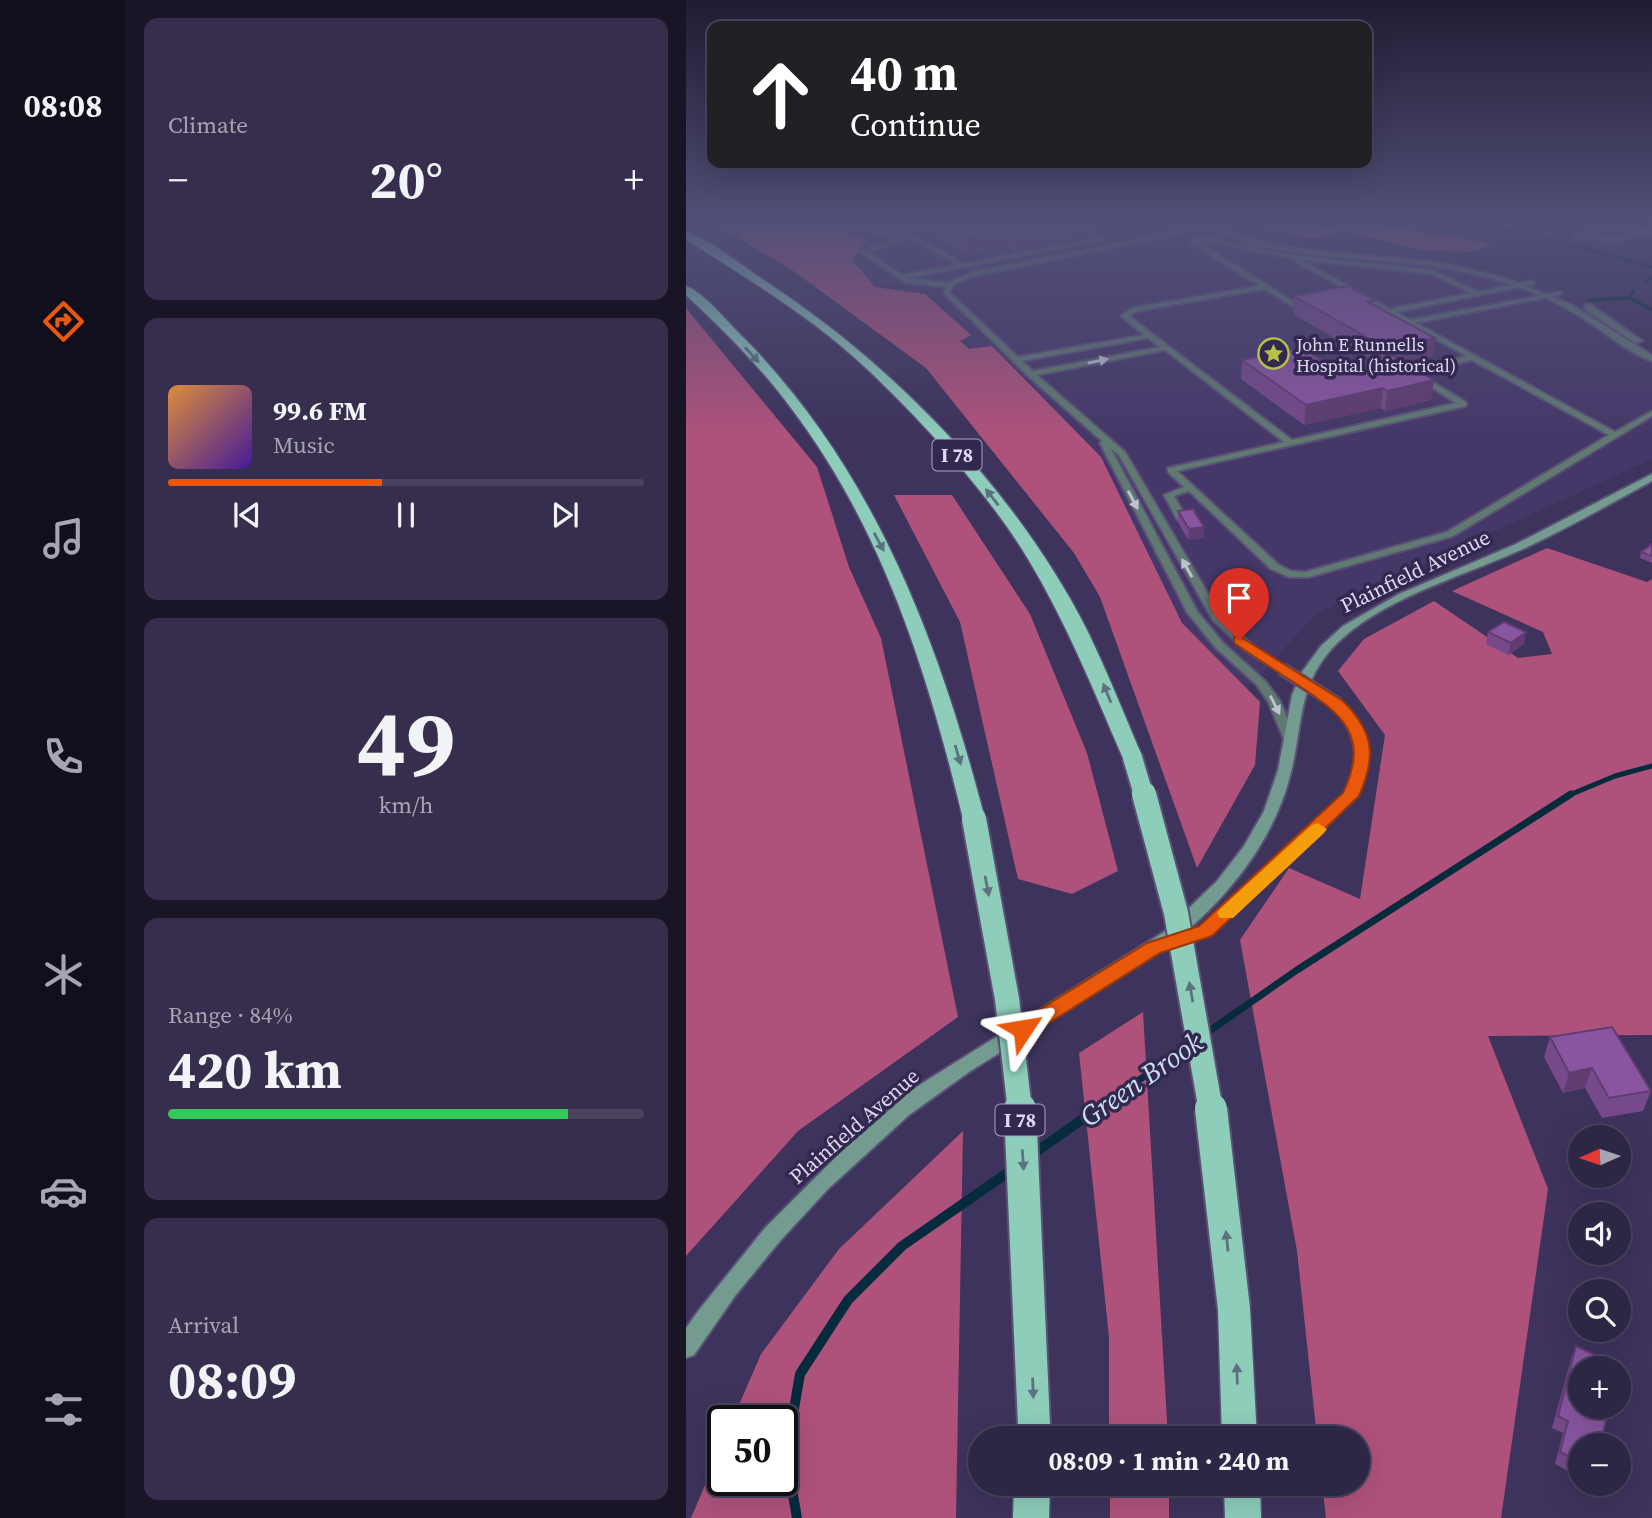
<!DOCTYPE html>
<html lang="en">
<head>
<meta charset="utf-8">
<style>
	:root { --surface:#2e2645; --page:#362e4c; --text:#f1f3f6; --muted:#a7a5b3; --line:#49435e; --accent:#ea580c }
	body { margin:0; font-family:"Source Serif 4",serif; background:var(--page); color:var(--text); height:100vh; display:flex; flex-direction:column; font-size:26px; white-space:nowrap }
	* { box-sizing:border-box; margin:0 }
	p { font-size:23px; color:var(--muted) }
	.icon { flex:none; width:38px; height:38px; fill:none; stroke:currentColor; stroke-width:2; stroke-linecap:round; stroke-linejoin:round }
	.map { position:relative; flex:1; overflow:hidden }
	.sheet { display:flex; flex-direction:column; gap:18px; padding:18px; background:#191526; width:560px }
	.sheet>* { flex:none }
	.banner { position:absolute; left:21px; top:21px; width:665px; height:147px; border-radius:14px; box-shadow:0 7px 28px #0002,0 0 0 2px var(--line); background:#202124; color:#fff; overflow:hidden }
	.needle { width:46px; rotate:267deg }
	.buttons { position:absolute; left:882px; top:1125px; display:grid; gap:14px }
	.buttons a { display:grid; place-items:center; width:63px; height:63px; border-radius:50%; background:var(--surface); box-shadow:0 7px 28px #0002,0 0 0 2px var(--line); font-size:35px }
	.speed { position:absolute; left:21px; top:1405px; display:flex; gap:14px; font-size:35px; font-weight:700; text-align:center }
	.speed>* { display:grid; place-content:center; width:91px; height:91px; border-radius:50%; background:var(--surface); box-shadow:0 7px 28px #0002,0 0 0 2px var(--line); line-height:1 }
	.speed .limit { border:4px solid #111; border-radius:10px; background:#fff; color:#111 }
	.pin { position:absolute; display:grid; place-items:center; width:60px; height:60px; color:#fff; margin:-72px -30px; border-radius:50% 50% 50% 0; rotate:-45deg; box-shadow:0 0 7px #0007 }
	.pin .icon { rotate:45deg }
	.me { position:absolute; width:77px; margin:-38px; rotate:57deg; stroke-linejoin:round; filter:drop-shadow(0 0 5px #0008) }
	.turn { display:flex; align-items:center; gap:24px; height:147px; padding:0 28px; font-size:32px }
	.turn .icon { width:91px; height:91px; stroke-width:2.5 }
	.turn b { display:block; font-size:49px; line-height:60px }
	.big { font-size:52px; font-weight:700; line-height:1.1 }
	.sheet .tile { flex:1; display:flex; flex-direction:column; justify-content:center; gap:10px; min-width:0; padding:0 24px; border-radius:14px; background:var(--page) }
	.sheet .dial { align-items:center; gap:0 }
	.dial b { font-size:91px; line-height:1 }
	.song { display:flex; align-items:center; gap:21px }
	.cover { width:84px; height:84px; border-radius:10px; background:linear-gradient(135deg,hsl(30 70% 55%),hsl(260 70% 35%)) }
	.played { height:7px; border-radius:4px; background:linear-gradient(90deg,var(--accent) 45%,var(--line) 45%) }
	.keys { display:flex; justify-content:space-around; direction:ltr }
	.heat { display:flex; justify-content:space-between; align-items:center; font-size:38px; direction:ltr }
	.charge { height:10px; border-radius:5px; background:linear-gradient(90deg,#34c759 84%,var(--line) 0) }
	.trip { position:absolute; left:282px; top:1426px; width:402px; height:70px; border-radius:35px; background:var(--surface); box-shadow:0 7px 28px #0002,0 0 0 2px var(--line); font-weight:700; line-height:70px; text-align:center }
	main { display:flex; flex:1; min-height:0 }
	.tabs { display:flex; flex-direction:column; width:126px; justify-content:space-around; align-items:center; background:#120f1c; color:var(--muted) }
	.tabs .icon { width:49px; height:49px }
	.tabs .on { color:var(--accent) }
	.tabs b { font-size:32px; color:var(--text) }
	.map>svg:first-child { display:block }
</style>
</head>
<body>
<main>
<nav class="tabs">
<b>08:08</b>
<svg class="icon on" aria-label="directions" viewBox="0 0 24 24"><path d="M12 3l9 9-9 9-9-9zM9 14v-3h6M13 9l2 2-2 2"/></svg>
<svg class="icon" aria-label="music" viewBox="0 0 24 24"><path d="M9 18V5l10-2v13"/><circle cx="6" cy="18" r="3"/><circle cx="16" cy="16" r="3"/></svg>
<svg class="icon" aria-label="phone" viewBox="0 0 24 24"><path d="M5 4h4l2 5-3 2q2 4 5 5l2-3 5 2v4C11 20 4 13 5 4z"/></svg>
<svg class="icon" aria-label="climate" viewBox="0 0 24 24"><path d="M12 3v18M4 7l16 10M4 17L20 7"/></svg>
<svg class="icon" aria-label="car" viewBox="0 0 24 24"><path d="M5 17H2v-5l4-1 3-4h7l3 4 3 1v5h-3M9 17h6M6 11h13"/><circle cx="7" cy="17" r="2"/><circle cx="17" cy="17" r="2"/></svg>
<svg class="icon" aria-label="filters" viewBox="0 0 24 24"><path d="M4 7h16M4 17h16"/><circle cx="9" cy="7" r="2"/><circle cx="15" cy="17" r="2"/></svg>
</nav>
<section class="sheet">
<div class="tile"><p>Climate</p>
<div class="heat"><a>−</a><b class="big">20°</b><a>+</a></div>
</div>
<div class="tile">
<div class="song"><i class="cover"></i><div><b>99.6 FM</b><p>Music</p></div></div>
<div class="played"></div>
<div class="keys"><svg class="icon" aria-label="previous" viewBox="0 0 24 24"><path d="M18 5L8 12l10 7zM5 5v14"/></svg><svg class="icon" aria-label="pause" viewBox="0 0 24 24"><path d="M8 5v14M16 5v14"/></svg><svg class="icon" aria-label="next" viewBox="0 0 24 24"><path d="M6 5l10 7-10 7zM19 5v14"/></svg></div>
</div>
<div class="tile dial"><b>49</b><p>km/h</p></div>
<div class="tile"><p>Range · 84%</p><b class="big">420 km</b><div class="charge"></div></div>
<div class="tile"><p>Arrival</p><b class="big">08:09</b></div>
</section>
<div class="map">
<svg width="966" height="1518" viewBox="0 0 966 1518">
	<rect width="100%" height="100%" fill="#3d335c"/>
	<path fill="#453868" d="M57,223H518L590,248L733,263L809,281L844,291L870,304L946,353L966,362V459L631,613L544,708L393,453L214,285L193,286L159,282Z"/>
	<path fill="#ae527b" d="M28,223H135L181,240L166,260L189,287L239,294L285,335L274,341L283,349L306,346L415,457L496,623L574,702L569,765L511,868L414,597L388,553L240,368L106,270Z
		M561,223H726L713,224C742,239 777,232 805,246L782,252L736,250L655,231L626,239Z
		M0,308L131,467L163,567L195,638L272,1017L112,1131L0,1256Z
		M208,495H266L344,614L401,753L432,871L386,894L332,879L274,622Z
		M861,548L961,582L966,579V1035L802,1036L862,1189L815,1518H640L636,1484H672V1438H631L611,1251L554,940L603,868L674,899L699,735L652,671L678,639L748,601L832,658L866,654L857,632L766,591Z
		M457,1012L482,1438H423V1337L393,1053Z
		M277,1131L270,1518H5L37,1443V1480H96V1421H46L75,1354L153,1249Z
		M424,1484H483V1518H424Z"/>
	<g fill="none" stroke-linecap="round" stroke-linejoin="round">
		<path stroke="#062b3c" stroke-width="3.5" d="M626,223C677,232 726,223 777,225C841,228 904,251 966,267
			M960,281L966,278
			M947,291L944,298L966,310
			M903,300L944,298"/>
		<path stroke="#062b3c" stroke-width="5" d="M881,796L929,776L966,766"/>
		<path stroke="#062b3c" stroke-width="7" d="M519,1034L611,970L885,794
			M409,1111L507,1042"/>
		<path stroke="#062b3c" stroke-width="10" d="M347,1154L411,1109
			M111,1518L100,1455L114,1374L162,1300L216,1246L327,1169"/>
		<defs>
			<path id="lane" d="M156,223C170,223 181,230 194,232C208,235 232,223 249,223L225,230L228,235L278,264L411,238L381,223H389L422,240L221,278L262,283L287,272L533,223L540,224L289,276L268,284L263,292L332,357L458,335L435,316L447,308L573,286L504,242L506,239L526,238L605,255L746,270L792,292L846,281L849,283L848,284L710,312L724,320L875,292L876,293L873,295L730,323L929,432L966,411V416L767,536L623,577H603L585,569L503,491L488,496L501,519L496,522L491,519L478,495L498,487L482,472V468L598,442L479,350L351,375L439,452L535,616L567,646L602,669L596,672L592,671L559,650L527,620L433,455L425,449L511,611L537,643L579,681L594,701L609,737L603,741L597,737L582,701L571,685L529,647L501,612L414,443L416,441L342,376L258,293L260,287L220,283L174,252L222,235L220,231L196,237ZM225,238L271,265L216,275L182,252ZM513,242H526L603,258L780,356L721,372L770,403L606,440L443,316L451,311L578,289L608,307L626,304L623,302L611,304ZM615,260L745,274L785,293L704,309ZM462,338L474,347L347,371L336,361ZM786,360L923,435L761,532L619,572L605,571L593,565L491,471L780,406V402L731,373Z
				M924,223L930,224L899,235L935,236L959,231L962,233L935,240L889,238L886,236Z
				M652,701L656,702C684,733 690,762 668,799L525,935L491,945L486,944L484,940L486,936L515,927L659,794C676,756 671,736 646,704Z"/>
			<path id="street" d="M518,223H527L555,235L585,243L618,249L756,263L819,278L884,304L966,355V361C941,352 920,333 898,319C872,302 844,290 815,281C784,272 753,266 721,263C657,256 573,258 518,223Z
				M899,305H905L956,341L949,343L899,309Z"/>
			<path id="secondary" d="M923,223H934L966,232V236Z
				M966,474V481C924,504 882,528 839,548C777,577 689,599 643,652C612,688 616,730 605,772C588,844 535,907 477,950L283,1072L223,1115L142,1189L94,1241L49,1296L8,1355L0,1358V1328L13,1310L79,1228L154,1153L227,1089L478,932L531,881L558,846L578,811L592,770L606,695L616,672L635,646L657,626L713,594L830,544Z"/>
			<path id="highway" d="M0,231C27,241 60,269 85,285C211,368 332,494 401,630C421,671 438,714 456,756L453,761L446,763L436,756C407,689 380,622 342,559C303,494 237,422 181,369C128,318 61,279 0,239Z
				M0,286C18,292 44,325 59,339C189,472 253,642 299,819L296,824H280L277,819C242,674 197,529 105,408C75,367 37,330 0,295Z
				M548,1293L559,1298L564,1309L571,1438H536L532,1309L537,1298Z
				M328,1484H364L363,1518H327Z
				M538,1484H574L575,1518H539Z"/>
		</defs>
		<use href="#lane" stroke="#5a5177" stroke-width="4"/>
		<use href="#street" stroke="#5a5177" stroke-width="4"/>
		<use href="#secondary" stroke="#5a5177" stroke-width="4"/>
		<use href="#highway" stroke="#5a5177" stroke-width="3"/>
		<path stroke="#70688c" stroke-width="2" stroke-dasharray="2.5 2" stroke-linecap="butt" d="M121,223L168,240"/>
		<use href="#lane" fill="#607971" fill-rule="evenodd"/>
		<use href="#street" fill="#607971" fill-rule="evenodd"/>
		<use href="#secondary" fill="#739b8f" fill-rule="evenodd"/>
		<use href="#highway" fill="#8dcdba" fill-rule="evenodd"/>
		<defs>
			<path id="lane-bridge" d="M596,669L652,704"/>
			<path id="highway-bridge-far2" d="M446,756L458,796"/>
			<path id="highway-bridge-far1" d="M458,794L490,913L525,1111
				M288,819L321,999L334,1111"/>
			<path id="highway-bridge" d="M334,1109L348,1425
				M525,1109L548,1309"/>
		</defs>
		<use href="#lane-bridge" stroke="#5a5177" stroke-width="15" stroke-linecap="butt"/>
		<use href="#highway-bridge-far2" stroke="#5a5177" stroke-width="23" stroke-linecap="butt"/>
		<use href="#highway-bridge-far1" stroke="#5a5177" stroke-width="28" stroke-linecap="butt"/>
		<use href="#highway-bridge" stroke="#5a5177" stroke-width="36" stroke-linecap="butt"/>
		<use href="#lane-bridge" stroke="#607971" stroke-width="11"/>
		<use href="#highway-bridge-far2" stroke="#8dcdba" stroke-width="19"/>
		<use href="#highway-bridge-far1" stroke="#8dcdba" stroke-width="24"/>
		<use href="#highway-bridge" stroke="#8dcdba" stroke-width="32"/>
	</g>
	<path fill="#76498a" d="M247,223H389L390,240L331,252L320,246L283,254L248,236Z
		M608,296L689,305L749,338L747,356L718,363L748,380L745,400L699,411L695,408L618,425L555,379L556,360L649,369L687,360L607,314Z
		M492,511L518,538L502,540L492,522Z
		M966,544V563L954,558L955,552Z
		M802,632L838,644L822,655L800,644Z
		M864,1037L965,1091L957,1111L916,1118L899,1088L877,1093L858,1057Z
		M890,1346L894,1446V1477L869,1464L877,1433L866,1428L885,1359Z"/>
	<path fill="#603c71" d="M389,223L390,240L331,252L330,236Z
		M319,230L320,246L283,254L281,238Z
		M749,338L747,356L698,367L700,348Z
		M748,380L745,400L699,411L701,391Z
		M697,388L695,408L618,425L620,405Z
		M518,527V538L502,540L503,529Z
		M840,632L838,644L822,655L825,643Z
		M906,1068L899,1088L877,1093L883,1073Z"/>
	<path fill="#8955a1" stroke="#603c71" stroke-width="2" d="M253,223H389L330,236L319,230L281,238Z
		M662,286L689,301L682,302L749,338L700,348L608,296Z
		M616,348L649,369L706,356L748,380L701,391L697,388L620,405L556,360Z
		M507,509L518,527L503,529L492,511Z
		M966,544V556L955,552Z
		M818,622L840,632L825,643L802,632Z
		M926,1027L965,1091L923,1098L906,1068L883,1073L864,1037Z
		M890,1346L933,1366L932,1368H894V1407H923L914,1446H894V1462L874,1452L882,1421L872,1416Z"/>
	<defs><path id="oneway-solid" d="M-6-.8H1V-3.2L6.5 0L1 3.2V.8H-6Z" transform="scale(1.75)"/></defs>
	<g fill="#5c7280">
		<use href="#oneway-solid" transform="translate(66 355) rotate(47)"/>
		<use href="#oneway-solid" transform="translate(306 497) rotate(-128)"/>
		<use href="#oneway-solid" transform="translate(193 542) rotate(62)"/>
		<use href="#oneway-solid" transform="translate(421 693) rotate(-112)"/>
		<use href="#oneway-solid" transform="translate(272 755) rotate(74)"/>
		<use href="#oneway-solid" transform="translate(301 886) rotate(79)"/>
		<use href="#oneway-solid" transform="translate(505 992) rotate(-100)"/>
		<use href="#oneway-solid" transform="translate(337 1160) rotate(86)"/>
		<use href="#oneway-solid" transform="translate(541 1241) rotate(-96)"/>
		<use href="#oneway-solid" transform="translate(551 1374) rotate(-92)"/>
		<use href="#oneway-solid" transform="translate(347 1388) rotate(88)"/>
	</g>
	<g fill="#bfc2d3">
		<use href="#oneway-solid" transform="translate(412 361) rotate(-11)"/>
		<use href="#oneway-solid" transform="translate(447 500) rotate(62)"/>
		<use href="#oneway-solid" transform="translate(501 568) rotate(-119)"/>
		<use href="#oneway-solid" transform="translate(589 705) rotate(63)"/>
	</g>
	<linearGradient id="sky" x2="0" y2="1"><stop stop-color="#221c33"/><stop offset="0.51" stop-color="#515078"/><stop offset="1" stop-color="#515078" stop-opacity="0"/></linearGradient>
	<rect width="966" height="436" fill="url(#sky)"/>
	<path fill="#ea580c" stroke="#983908" stroke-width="2" d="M553,636L657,701C689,733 690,757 673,796L526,936L474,953L344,1035H330L327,1029L330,1024L461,943L513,926L657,793C684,736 657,715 612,685C590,671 569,657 548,643V637Z"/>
	<path fill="#f59e0b" d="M632,823L641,829L638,833L547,918H534L531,913L534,909L626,825Z"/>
	<defs>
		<symbol id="sight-ring" viewBox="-11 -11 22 22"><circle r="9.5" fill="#332850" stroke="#b6c148" stroke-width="1.5"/><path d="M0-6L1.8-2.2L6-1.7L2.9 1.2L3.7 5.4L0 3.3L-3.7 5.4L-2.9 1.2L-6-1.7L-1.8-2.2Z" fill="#b6c148"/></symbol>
	</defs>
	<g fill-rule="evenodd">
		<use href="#sight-ring" x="570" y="336" width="35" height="35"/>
	</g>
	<g text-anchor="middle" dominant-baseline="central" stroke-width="7" stroke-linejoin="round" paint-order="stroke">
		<g font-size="18" fill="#dfdaf4" stroke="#332850" text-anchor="start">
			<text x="610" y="344">John E Runnells<tspan x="610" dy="21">Hospital (historical)</tspan></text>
		</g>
		<g fill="#332850" stroke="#aba5c3" stroke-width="2">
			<rect x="246.5" y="439.5" width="49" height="31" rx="5"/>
			<rect x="309.5" y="1104.5" width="49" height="31" rx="5"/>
		</g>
		<g font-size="19" font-weight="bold" fill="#dfdaf4">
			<text x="271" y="455">I 78</text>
			<text x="334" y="1120">I 78</text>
		</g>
		<g font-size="21" fill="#dfdaf4" stroke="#332850">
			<text transform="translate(729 571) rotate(-26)">Plainfield Avenue</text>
			<text transform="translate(168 1126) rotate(-41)">Plainfield Avenue</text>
		</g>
		<g font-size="28" font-style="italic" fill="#cbe2f1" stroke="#332850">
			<text transform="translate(455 1079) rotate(-35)">Green Brook</text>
		</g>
	</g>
</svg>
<div class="buttons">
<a><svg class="needle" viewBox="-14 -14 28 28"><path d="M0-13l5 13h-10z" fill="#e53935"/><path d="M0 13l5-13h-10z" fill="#a7a5b3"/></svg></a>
<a><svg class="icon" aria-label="sound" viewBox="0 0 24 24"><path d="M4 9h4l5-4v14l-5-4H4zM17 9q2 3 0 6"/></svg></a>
<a><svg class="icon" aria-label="search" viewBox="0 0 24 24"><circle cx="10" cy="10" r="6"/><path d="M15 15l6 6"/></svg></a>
<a>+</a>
<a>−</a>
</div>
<div class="speed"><div class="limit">50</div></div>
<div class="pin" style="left:553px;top:640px;background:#d93025"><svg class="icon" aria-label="arrive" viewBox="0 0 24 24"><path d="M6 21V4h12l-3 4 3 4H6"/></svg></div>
<svg class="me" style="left:337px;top:1029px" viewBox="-20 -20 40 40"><path d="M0-17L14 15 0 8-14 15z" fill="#ea580c" stroke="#fff" stroke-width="4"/></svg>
<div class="trip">08:09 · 1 min · 240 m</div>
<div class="banner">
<div class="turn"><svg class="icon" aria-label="ahead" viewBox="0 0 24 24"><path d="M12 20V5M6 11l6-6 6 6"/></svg><div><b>40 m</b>Continue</div></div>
</div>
</div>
</main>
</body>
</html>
